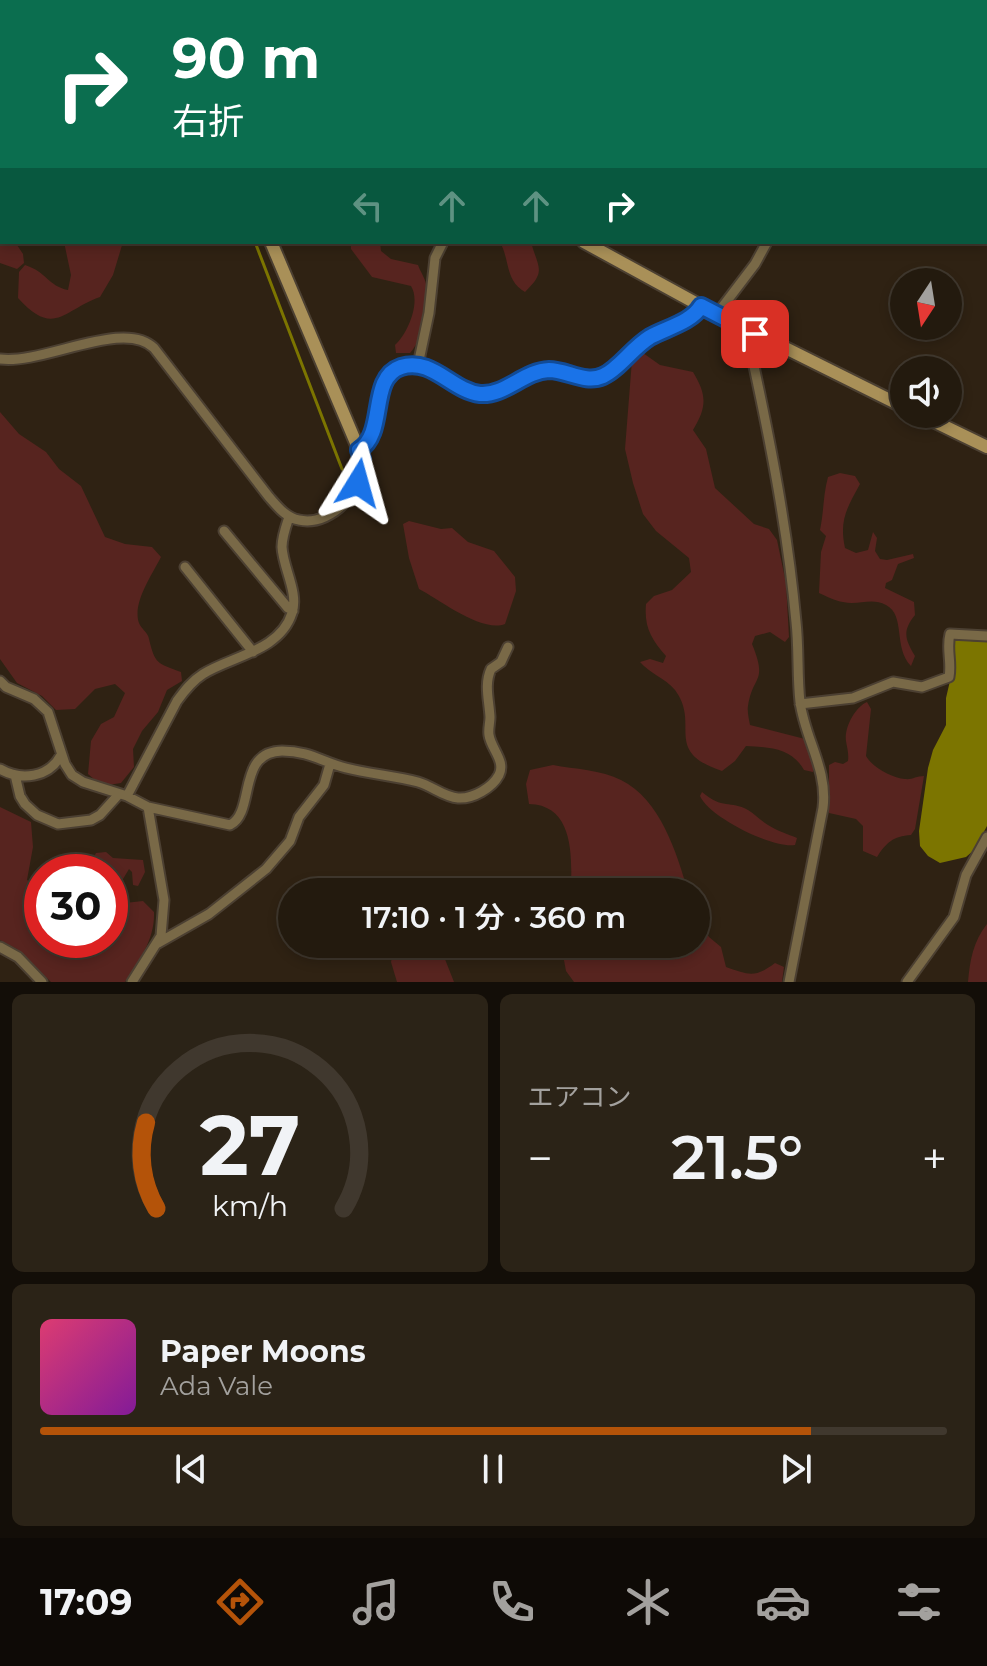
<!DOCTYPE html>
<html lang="ja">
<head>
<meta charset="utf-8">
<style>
	:root { --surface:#231a0e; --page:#2b2317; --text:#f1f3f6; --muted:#a3a19e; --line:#40382e; --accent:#b45309 }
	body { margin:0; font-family:Montserrat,"Noto Sans JP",sans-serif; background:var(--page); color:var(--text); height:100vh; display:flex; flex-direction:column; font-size:30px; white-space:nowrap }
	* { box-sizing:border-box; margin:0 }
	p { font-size:26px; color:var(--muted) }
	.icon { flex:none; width:44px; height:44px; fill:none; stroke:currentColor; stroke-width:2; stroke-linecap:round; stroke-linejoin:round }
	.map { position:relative; height:982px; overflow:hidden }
	.sheet { display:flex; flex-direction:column; gap:12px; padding:12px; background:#130e08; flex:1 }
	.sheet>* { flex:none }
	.top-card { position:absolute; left:0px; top:0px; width:988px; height:244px; box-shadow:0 4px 12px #0003,0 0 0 2px var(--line); background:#0b6e4f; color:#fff; overflow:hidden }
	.needle { width:52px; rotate:192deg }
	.fabs { position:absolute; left:890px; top:268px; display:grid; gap:16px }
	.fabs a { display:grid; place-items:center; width:72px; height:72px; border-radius:50%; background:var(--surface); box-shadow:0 4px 12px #0003,0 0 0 2px var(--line); font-size:40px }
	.speed { position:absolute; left:24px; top:854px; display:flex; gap:16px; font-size:40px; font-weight:700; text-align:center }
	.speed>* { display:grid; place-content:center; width:104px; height:104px; border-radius:50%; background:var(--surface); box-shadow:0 4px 12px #0003,0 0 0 2px var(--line); line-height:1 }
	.speed .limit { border:12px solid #d22; background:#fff; color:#111 }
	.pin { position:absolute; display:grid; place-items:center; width:68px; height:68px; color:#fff; margin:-34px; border-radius:16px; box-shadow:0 4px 12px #0006 }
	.me { position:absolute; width:88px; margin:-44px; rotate:8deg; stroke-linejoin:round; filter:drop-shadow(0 0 6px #0008) }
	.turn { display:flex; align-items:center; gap:28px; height:168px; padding:0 40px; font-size:36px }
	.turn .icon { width:104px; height:104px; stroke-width:2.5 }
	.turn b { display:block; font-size:56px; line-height:68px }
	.lanes { display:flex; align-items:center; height:76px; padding:0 40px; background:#0003; justify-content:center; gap:40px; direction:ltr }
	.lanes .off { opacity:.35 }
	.big { font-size:60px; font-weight:600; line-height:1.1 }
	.sheet .tile { flex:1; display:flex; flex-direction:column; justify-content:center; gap:12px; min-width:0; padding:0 28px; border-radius:12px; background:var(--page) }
	.sheet .dial { align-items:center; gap:0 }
	.dial svg { height:208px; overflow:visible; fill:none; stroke:var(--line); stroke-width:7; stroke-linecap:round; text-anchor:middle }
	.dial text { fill:var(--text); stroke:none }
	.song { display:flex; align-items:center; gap:24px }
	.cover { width:96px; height:96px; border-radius:12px; background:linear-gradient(135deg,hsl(340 70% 55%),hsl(290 70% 35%)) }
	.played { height:8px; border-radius:4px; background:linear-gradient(90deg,var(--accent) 85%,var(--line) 85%) }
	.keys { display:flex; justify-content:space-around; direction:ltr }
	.heat { display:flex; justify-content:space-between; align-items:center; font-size:44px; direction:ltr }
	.sheet .tiles { flex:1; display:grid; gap:12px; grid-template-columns:1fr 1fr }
	.tile:last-child { grid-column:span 2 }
	.trip { position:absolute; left:278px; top:878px; width:432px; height:80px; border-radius:40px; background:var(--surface); box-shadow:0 4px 12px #0003,0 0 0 2px var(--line); font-weight:600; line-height:80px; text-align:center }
	.dock { display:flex; height:128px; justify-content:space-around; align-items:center; background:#0e0a06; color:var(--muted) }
	.dock .icon { width:56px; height:56px }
	.dock .current { color:var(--accent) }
	.dock b { font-size:36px; color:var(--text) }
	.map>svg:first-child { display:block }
</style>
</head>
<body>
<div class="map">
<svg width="987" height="982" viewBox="0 0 987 982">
	<rect width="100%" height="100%" fill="#2f2213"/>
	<path fill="#57241f" d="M0,188L2,242H15L23,254L24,263L17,269L0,263Z
		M64,242H123L113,275L100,297C63,310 54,338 18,298L19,272L25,265C47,272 48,286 68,290L71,275Z
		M351,242H380L381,251L391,259L418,265C420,271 425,278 426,284C429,303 424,339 410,353H396L395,345C408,333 421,302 411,286L372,277L351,249Z
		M500,242H531C538,268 547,271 525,292C505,281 510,260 500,242Z
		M643,353L660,365L693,372C707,395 707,407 693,430L706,449L715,488L754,524L769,529L777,540L786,583L789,637L785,642L770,632L755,636L752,644C768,683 753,674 748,706C747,711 749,719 750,725L805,739L814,767L813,772L804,770C792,748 769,747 746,746L735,761L722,771C662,751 701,725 675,690C665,678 649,673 640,662L650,659L663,663L666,656C651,639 644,627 646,604L654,596L672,590L691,572L689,558L656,531L643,514L633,483L625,449L632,360Z
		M0,412L19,434L46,452L59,469L81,486L105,537L125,544L152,547L161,557C152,575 132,603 139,623C141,629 148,632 149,639C155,664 157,663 181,672L182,681L167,690L158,712L142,731L133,749L134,767L121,783L102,786L88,774L91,741L101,724L114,717L125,693L115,684L95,689L75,709L56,710L42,696L17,683L0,659Z
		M840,473L855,476L860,484C847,508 839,520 845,548L856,553L868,550L873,532L877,538L875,551L880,559L887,560L913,554L914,558L898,564L892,580L886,583L885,588L914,602L915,615C902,631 905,639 915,656L911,666C893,648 906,615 886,605C871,597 858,606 843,602C835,601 826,596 819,593L821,552L826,536L820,530C824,511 823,495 828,477Z
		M409,521L441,529L452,528L468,542L494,551L515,577L516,591L505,624C482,633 440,600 419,589L409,558L403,524Z
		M867,702L871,709L866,756C872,767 892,778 905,779C912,780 916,776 924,776L915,829L911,835C893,836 886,843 877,857L863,851V826L856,819L829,813V765L835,762L843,764L848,761C849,753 847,748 846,741C844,728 855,707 867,702Z
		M553,765C574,769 602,770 621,780C660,799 677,853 688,892H568L571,887C572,854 573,805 529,804L526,784L530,770Z
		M702,792C723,810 730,800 748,810C755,814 761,821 768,825C777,831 788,834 797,838L795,845C773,849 709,817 700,796Z
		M0,807L31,822L33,847L27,880L42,889V940H110V872H86L96,853L106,852L113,858L143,860L145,872L138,886L133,885L132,872L129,869L123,879L125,903L143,901L154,912C155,940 139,960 125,982H51L17,949L0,940Z
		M696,915L709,937L721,947L726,967C749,975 755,978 775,963L784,967L782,982H574L566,971L561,944H696Z
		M987,924V982H968C970,960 973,942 987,924Z
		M395,944H439L454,982H397L391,962Z"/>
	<path fill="#7c7500" d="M954,640L987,642V826L974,850L966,857L940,863L928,856L920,846L919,831L928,768L933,750L946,725V698L953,668L952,646Z"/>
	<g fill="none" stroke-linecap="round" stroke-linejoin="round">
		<path stroke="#7c7500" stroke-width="3" d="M162,0V2
			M255,242L342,469"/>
		<defs>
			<path id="street" d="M493,2L494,0
				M945,2V0
				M717,314L755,264L767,242
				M755,334L750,343L752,357C771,445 788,533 796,622C799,649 797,675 800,702C805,739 828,770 823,808L789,982
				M0,359C43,365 124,318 154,348L269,497C277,506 286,518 299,520C334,528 372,482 359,450C387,433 368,378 401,367C432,357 452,391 480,394C505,396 524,371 549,371C567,370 585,384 603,376C620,368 632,347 650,337C666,328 692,322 701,306
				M418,365L429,313L435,258L443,242
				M224,531L288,608L293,611
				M185,567L253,652
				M0,681L6,687L34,699L48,712L65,764L72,775L83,782L127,796L148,807L230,825C256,812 236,752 282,751C310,751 322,762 346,768C370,774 395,776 418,782C432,786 444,797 458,798C473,799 492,788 499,775C506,761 491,749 489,735C488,729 490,723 490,717C489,700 484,684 491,669L501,662L508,647
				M800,704L853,698L893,682L922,687L949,677C952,662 946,649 950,634L987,636
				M0,769C21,781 49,778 61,755
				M15,775L20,796L25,804L37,815L58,824L91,820L100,815L119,794
				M127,796L177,701C185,690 192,681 203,674C232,656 280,651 292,613C299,593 283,568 282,547C282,537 286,526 289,517
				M158,943L209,914L266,869L290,841L299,817L324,785L330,764
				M0,947L18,957L42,982
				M132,982L161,936L164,900L148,807
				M907,982L954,917L966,875L987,837"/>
			<path id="secondary" d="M227,0L230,2
				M271,242L359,450
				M584,242L701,306L904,407
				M919,414L987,447"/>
		</defs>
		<use href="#street" stroke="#4c4032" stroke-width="13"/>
		<use href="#secondary" stroke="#4c4032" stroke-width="16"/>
		<use href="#street" stroke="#796947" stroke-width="9"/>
		<use href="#secondary" stroke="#a99058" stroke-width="12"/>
	</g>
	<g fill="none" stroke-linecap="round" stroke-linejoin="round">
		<defs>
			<path id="route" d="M358,483L362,459L359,450C387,433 368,378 401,367C432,357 452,391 480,394C505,396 524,371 549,370C567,370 585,384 603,376C619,369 632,348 650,337C666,328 692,322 701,306L755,334"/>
		</defs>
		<use href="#route" stroke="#114b97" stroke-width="20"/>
		<use href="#route" stroke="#1a73e8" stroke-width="14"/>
	</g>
</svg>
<div class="fabs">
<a><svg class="needle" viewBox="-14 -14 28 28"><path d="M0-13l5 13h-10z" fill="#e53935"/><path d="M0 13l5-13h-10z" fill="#a3a19e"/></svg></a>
<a><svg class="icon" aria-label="sound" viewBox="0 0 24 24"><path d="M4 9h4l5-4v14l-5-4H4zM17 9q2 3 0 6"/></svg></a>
</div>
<div class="speed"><div class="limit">30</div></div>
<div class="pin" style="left:755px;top:334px;background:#d93025"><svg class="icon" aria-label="arrive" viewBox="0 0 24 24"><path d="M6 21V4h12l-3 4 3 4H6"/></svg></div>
<svg class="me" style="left:358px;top:483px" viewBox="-20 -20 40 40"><path d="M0-17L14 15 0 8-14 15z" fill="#1a73e8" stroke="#fff" stroke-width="4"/></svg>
<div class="trip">17:10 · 1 分 · 360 m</div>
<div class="top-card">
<div class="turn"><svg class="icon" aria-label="right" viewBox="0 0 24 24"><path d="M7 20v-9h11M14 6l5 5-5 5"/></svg><div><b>90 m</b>右折</div></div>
<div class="lanes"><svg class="icon off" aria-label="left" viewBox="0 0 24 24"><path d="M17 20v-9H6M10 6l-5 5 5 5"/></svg><svg class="icon off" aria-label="ahead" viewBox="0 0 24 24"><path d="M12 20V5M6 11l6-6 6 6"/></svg><svg class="icon off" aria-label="ahead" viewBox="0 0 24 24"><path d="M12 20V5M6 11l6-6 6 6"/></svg><svg class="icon" aria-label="right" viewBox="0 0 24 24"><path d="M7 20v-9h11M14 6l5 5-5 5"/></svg></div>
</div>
</div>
<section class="sheet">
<div class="tiles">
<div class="tile dial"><svg viewBox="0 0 100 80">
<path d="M14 69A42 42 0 1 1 86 69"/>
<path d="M14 69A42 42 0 0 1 10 36" stroke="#b45309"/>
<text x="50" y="56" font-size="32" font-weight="700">27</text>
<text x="50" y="72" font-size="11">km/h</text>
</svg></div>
<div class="tile"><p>エアコン</p>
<div class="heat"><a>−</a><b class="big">21.5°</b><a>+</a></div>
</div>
<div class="tile">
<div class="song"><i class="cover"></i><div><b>Paper Moons</b><p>Ada Vale</p></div></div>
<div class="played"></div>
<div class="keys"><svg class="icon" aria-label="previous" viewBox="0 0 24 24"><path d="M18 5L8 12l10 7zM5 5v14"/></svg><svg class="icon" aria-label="pause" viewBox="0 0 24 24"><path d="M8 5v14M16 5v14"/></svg><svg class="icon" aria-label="next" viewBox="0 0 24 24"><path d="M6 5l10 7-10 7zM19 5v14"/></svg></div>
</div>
</div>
</section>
<nav class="dock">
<b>17:09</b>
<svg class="icon current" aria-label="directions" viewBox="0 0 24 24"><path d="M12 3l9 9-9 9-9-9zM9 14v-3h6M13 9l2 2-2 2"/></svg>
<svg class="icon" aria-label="music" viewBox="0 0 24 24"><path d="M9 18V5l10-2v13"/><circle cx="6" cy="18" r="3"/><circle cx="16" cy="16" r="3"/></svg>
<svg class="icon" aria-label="phone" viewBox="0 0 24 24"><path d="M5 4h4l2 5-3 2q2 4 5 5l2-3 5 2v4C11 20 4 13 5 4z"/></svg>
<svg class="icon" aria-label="climate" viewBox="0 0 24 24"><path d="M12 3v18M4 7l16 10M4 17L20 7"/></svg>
<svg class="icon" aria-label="car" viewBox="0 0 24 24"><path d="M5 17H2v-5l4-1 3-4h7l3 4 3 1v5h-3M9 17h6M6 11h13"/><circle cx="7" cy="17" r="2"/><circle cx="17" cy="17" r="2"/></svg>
<svg class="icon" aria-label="filters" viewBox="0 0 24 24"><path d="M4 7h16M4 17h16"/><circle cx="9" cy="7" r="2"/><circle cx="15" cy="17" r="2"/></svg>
</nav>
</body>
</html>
